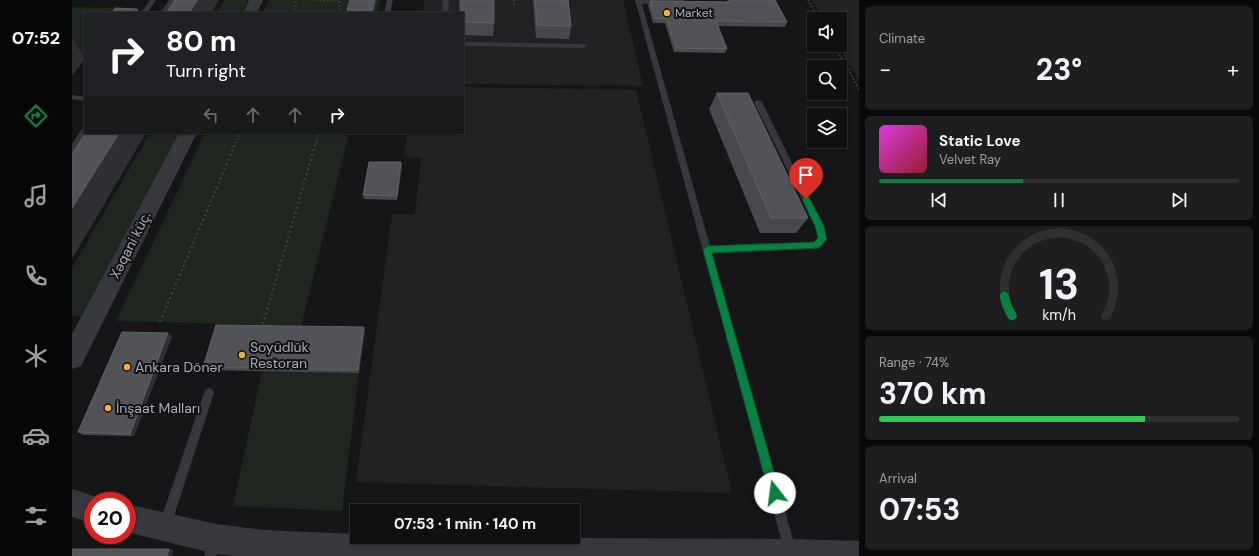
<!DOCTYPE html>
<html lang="en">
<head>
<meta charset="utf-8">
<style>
	:root { --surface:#101012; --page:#1e1e20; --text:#f1f3f6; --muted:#9c9d9f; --line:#303032; --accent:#0b8043 }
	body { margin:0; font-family:"DM Sans",sans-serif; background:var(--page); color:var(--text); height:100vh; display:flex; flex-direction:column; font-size:15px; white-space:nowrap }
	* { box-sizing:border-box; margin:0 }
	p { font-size:13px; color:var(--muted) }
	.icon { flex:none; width:22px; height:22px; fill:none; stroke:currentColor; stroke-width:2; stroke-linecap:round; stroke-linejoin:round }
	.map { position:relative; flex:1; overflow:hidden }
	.side { display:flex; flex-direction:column; gap:6px; padding:6px; background:#09090a; width:400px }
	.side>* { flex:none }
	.guide { position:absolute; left:12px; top:12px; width:380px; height:122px; border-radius:0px; box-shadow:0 1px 3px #0004,0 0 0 1px var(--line); background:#202124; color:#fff; overflow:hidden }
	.tools { position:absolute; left:735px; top:12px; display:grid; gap:8px }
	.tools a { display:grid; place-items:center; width:40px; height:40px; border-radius:0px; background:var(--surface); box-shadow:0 1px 3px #0004,0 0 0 1px var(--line); font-size:20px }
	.speed { position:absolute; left:12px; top:492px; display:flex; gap:8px; font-size:20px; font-weight:700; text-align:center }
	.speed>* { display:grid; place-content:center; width:52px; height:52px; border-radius:50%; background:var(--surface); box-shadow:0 1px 3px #0004,0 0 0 1px var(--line); line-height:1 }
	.speed .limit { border:6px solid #d22; background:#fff; color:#111 }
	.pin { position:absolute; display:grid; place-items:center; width:34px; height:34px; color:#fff; margin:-41px -17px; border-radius:50% 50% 50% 0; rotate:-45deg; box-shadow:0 0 4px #0007 }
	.pin .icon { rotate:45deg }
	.me { position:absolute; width:44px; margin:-22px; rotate:345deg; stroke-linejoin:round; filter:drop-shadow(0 0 3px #0008) }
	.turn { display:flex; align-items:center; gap:14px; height:84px; padding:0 16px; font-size:18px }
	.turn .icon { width:52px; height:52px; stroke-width:2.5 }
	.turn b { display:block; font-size:28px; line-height:34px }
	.lanes { display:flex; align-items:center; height:38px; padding:0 16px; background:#0003; justify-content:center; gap:20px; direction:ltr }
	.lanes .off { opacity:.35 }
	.big { font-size:30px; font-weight:700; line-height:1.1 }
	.side .tile { flex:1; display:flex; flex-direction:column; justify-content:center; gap:6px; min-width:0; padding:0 14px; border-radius:6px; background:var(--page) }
	.side .dial { align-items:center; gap:0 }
	.dial svg { height:104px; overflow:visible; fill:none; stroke:var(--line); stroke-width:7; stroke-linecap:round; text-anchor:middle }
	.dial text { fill:var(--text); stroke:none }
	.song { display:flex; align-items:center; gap:12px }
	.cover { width:48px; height:48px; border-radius:6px; background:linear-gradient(135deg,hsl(300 70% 55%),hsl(350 70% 35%)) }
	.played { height:4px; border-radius:2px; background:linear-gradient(90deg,var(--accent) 40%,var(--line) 40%) }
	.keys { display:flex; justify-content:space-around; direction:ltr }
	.heat { display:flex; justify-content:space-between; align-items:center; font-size:22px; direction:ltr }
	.charge { height:6px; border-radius:3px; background:linear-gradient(90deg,#34c759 74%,var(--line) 0) }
	.trip { position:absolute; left:278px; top:504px; width:230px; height:40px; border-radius:0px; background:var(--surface); box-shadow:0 1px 3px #0004,0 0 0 1px var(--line); font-weight:700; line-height:40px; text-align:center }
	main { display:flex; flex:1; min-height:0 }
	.tabs { display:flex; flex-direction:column; width:72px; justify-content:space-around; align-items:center; background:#060607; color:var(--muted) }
	.tabs .icon { width:28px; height:28px }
	.tabs .on { color:var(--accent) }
	.tabs b { font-size:18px; color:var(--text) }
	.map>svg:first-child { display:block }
</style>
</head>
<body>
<main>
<nav class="tabs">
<b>07:52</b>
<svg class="icon on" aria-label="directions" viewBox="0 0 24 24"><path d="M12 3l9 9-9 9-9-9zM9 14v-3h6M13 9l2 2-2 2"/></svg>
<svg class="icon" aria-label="music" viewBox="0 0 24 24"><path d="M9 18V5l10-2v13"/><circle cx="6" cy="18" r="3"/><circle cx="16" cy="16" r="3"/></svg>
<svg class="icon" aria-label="phone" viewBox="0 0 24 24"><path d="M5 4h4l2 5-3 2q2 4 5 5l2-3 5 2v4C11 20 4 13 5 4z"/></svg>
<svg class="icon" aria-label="climate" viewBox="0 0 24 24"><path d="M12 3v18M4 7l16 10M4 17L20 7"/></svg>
<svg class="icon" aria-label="car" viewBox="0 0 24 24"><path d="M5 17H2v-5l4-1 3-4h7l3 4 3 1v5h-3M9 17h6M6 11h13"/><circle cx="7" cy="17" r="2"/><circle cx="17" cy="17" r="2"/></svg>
<svg class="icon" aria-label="filters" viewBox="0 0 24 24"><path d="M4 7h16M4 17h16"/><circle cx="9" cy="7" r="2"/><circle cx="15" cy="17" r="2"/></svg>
</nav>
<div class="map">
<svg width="787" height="556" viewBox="0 0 787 556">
	<rect width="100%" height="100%" fill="#161618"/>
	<path fill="#222225" d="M352,0H551L571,86L391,84V13H351Z
		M740,0H787V80L766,45H768V19H751Z
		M391,87L564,90L660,493L284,482L320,214H343L349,158L332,157L335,133H391Z"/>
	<path fill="#1e261f" d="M152,0H176L169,13H144Z
		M197,0H309L306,13H190Z
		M0,7L41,8L38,13H13V49L8,55H0Z
		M78,133H108L9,316H0V268Z
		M133,133H277L229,326L44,321Z
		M190,371L287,373L270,511L161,506Z"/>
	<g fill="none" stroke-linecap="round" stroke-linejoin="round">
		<path stroke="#3d3f44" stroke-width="2" stroke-dasharray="1.5 2" stroke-linecap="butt" d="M237,0L268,1L267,13
			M442,0V6
			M736,0L747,19
			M220,13L225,0
			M762,45L787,89
			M164,143L168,133
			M244,143L247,133"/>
		<path stroke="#3d3f44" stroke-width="2.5" stroke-dasharray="2 3" stroke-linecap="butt" d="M88,322L164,142
			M191,324L244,142"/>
		<path fill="#37383d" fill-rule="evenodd" d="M78,0H84L75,13H69Z
			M97,0H103L94,13H88Z
			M315,0H321L318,13H312Z
			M371,0H377L376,13H370Z
			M563,0H613L610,2L570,4L638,246L742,243L746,238L743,226L682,102L686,100L690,102L751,226L755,239L747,248L744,249L640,253L724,550L722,554L718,556L714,554L712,550Z
			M391,42L512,44L515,46L512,48L391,46Z
			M0,95L13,97V101L0,99Z
			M13,128V133H15L3,152L0,153V144L10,129Z
			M137,388L141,390L142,393L99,525L97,529L93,531L89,529L87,525L132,393L133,390Z
			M143,536L147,538L149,542L144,556H132L139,538Z"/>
		<path fill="#37383d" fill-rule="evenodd" d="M177,0H191L185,13H171Z
			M107,133H125L9,366L0,369V334Z
			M0,489L31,499L32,501H21V523L0,517Z
			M55,504L144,524L193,530L285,534V537L720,539L787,541V556H163L144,554L55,532Z"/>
	</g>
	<path fill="#47494d" d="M305,0L301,13H275V10Z
		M461,0H496L499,26L497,39L464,38Z
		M655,0H703L715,22L713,27L646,26L655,49L653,53L602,52L593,23H581L576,5L578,1L656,2Z
		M391,13L422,23L421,36L391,35Z
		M645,93L736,218L724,233H688L637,109Z
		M329,162L330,167L325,200L292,199L291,195Z
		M293,330L287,373L134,370L131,367Z
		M100,336L62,436L11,435L6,432Z"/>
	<path fill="#2f3033" d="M125,0H147L139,13H117Z
		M303,0H305L301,13H300V11Z
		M66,10L67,13H63Z
		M0,39L13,58L1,75L0,73Z
		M47,133H74L0,259V208Z
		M329,162L330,167L325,200V196Z
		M292,327L293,330L287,373L286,370Z
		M96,333L100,336L62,436L58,434Z
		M97,549L101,550L100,556H95Z"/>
	<path fill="#525359" stroke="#5f6168" d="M103,0H125L117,13H94Z
		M278,0H303L300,11L275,10Z
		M388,0H422V23L391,22V13H388Z
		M463,0H496L499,26L465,25Z
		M659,0H703L715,22L644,21L655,49L604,48L595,19L583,18L578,1L660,2Z
		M43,8L65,9L66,10L63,13H39Z
		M645,93H676L736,218H699Z
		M14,133H47L0,208V154Z
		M297,162H329L325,196L291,195Z
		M144,325L292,327L286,370L131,367Z
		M50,332L96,333L58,434L6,432Z
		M0,549H97L95,556H0Z"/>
	<path fill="#0b8043" stroke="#07532c" d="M734,196L737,197L752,226L755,239L747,248L640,253L708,493L707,497L703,499L699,497L697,493L631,250L635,246L742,242L746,238L743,226L730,199Z"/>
	<g fill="#f2b134" stroke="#111113" stroke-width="1.5">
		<circle cx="595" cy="13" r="4"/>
		<circle cx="170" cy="355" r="4"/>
		<circle cx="55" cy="367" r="4"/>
		<circle cx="36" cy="408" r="4"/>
	</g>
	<g text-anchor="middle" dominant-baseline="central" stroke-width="4" stroke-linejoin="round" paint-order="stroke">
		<g font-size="12" fill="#a8adb8" stroke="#111113" text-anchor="start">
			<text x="603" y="13">Market</text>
		</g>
		<g font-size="14" fill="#a8adb8" stroke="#111113">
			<text transform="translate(58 245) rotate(-63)">Xəqani küç.</text>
		</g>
		<g font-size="14" fill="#a8adb8" stroke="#111113" text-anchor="start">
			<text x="178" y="347">Soyüdlük<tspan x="178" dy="16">Restoran</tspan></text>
			<text x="63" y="367">Ankara Dönər</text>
			<text x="44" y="408">İnşaat Malları</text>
		</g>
	</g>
</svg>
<div class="tools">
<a><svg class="icon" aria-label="sound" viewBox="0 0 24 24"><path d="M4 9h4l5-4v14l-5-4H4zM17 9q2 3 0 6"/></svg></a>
<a><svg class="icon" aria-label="search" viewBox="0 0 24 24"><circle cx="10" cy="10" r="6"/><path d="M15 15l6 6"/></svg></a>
<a><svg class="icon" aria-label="layers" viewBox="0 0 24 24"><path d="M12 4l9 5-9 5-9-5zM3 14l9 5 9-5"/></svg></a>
</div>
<div class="speed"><div class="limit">20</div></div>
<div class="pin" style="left:734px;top:199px;background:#d93025"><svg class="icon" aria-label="arrive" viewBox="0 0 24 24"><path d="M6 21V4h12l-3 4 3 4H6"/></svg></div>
<svg class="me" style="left:703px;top:493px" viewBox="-20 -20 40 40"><circle r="19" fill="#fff"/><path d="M0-13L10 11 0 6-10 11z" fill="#0b8043"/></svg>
<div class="trip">07:53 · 1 min · 140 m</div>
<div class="guide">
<div class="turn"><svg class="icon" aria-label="right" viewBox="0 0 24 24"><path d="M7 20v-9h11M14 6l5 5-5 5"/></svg><div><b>80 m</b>Turn right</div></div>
<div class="lanes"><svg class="icon off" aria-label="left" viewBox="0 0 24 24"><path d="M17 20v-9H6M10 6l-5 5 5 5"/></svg><svg class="icon off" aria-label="ahead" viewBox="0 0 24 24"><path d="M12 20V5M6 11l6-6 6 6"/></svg><svg class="icon off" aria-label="ahead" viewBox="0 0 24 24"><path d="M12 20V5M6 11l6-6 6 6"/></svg><svg class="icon" aria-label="right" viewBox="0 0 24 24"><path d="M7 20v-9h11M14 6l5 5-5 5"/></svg></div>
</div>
</div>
<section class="side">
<div class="tile"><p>Climate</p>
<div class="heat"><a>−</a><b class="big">23°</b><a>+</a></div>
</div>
<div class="tile">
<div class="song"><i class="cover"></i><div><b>Static Love</b><p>Velvet Ray</p></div></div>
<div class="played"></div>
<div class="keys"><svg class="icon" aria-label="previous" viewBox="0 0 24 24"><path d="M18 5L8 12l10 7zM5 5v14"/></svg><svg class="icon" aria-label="pause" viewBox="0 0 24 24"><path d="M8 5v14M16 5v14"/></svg><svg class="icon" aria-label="next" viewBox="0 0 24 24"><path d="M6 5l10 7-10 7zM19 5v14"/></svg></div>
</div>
<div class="tile dial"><svg viewBox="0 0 100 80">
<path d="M14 69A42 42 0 1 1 86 69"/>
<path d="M14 69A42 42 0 0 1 8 54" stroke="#0b8043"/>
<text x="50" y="56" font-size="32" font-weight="700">13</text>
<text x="50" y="72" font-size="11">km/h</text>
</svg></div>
<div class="tile"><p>Range · 74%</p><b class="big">370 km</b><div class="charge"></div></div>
<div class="tile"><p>Arrival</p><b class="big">07:53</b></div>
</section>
</main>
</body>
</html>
